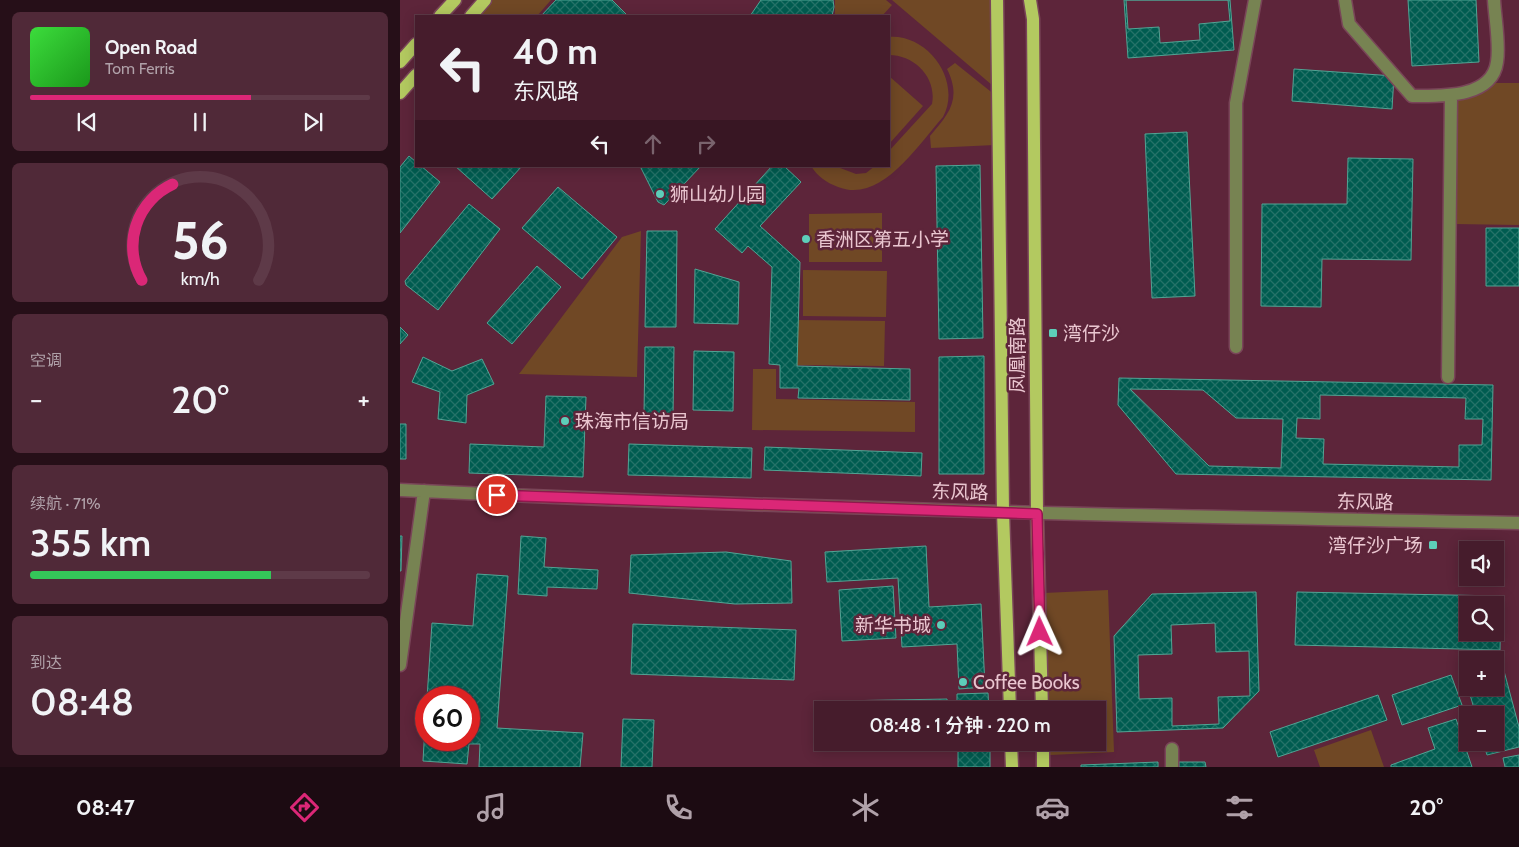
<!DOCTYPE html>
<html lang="zh">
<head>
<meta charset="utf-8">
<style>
	:root { --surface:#461c2c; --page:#502938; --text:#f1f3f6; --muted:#b0a1a9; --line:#5e3a48; --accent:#db2777 }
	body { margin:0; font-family:Cabin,"Noto Sans SC",sans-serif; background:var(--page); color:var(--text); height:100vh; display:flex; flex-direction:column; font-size:19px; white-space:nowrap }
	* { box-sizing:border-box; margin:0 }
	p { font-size:16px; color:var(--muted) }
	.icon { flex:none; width:28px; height:28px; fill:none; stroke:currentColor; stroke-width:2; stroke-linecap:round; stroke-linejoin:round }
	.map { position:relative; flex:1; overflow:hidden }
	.drawer { display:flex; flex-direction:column; gap:12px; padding:12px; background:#260f18; width:400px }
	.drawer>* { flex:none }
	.top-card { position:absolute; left:15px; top:15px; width:475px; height:152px; border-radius:0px; box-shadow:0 2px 12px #0003,0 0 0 1px var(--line); background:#461c2c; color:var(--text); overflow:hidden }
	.fabs { position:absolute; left:1059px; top:541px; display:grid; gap:10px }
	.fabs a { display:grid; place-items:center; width:45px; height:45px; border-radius:0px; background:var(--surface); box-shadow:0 2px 12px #0003,0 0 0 1px var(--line); font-size:25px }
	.speed { position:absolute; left:15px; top:686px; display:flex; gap:10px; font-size:25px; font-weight:700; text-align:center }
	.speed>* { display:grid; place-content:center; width:65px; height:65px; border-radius:50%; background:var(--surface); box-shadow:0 2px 12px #0003,0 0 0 1px var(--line); line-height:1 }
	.speed .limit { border:8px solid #d22; background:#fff; color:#111 }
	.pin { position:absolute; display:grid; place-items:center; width:42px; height:42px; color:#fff; margin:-21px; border:2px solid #fff; border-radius:50%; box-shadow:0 1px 5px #0007 }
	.me { position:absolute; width:55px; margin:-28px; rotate:359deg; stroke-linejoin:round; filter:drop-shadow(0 0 4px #0008) }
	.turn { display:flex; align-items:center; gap:18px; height:105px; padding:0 15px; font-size:22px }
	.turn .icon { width:65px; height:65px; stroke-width:2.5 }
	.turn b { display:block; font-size:35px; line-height:42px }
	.lanes { display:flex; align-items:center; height:48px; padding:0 15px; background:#0003; justify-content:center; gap:25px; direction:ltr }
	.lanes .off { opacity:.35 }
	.big { font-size:38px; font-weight:600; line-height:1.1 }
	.drawer .card { flex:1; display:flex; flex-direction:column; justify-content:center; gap:8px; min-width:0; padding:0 18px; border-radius:8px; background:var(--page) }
	.drawer .dial { align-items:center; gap:0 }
	.dial svg { height:130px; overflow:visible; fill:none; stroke:var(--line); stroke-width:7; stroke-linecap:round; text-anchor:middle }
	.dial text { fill:var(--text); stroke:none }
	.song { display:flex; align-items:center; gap:15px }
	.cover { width:60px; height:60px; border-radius:8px; background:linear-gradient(135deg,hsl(120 70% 55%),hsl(120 70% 35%)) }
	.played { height:5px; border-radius:2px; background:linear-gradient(90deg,var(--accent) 65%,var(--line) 65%) }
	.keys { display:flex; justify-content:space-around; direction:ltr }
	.heat { display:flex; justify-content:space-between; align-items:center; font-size:28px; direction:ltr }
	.charge { height:8px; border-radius:4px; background:linear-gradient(90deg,#34c759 71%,var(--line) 0) }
	.trip { position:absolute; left:414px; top:701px; width:292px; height:50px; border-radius:0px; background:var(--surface); box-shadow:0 2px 12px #0003,0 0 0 1px var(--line); font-weight:600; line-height:50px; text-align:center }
	.menu { display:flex; height:80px; justify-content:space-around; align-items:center; background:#1c0b12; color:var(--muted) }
	.menu .icon { width:35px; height:35px }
	.menu .on { color:var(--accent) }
	.menu b { font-size:22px; color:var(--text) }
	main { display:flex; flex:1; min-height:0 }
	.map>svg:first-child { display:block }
</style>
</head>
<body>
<main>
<section class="drawer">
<div class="card">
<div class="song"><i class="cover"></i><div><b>Open Road</b><p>Tom Ferris</p></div></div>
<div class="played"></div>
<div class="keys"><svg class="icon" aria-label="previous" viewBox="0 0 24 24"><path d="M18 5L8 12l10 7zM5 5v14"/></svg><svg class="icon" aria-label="pause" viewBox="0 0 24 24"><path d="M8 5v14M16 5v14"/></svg><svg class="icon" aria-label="next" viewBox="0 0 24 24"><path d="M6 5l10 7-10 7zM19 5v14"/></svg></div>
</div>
<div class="card dial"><svg viewBox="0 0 100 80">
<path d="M14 69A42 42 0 1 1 86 69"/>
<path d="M14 69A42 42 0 0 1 33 10" stroke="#db2777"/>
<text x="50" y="56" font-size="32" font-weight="700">56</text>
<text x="50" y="72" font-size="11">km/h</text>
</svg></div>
<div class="card"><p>空调</p>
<div class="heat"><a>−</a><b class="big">20°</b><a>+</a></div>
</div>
<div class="card"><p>续航 · 71%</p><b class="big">355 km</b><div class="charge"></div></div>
<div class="card"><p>到达</p><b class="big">08:48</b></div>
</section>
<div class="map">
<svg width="1119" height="767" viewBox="0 0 1119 767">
	<defs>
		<pattern id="building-cross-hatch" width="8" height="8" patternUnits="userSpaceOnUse" patternTransform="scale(1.25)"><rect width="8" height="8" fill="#005c50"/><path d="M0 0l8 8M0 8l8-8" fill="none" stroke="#257268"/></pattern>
	</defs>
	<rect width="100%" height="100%" fill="#5d253a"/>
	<path fill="#704825" d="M91,0H151L137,16H76Z
		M435,0H486L492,5L482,16H435Z
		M492,0H597L599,91Z
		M489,37C529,34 562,82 543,117C517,146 481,204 438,187C427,183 417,176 411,166H435L456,174L466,173L475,166H489V151L532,104C537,78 515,55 489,55Z
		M555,63L595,95V145L531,148L530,136C549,114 562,99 547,69Z
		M489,76L523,106L489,144Z
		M1094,83H1119V225L1054,224L1055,99Z
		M482,213V262H409V214Z
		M241,231L237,377L119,374L222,237Z
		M403,270L487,271L486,317L403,316Z
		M398,320L485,321L484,366L397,365Z
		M353,369H376V399L515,402V432L352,430Z
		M708,590L714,752L650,755L649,743L698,742V710H648L644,593Z
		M971,730L984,767H920L914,750Z"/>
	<path fill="url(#building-cross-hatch)" stroke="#51a494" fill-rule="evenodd" d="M156,0H212L228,16H141Z
		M361,0H433L434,7L432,16H350Z
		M724,0H830L834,50L728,58Z
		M726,0H828L830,21L799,24L800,40L760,43L759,27L728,29Z
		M1008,0H1076L1079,62L1012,66Z
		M894,69L994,76L992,109L892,101Z
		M787,132L795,296L752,298L745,134Z
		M9,156L16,162V166H21L40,182L0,233V167Z
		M948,158L1013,159L1011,260L922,259L921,307L861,306L862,204H947Z
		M580,165L583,338L539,339L536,166Z
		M55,166H122L92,199Z
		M240,166H301L264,205L258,202Z
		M372,166H384L401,182L360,226L400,262L397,366L510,369V400L398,398L399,388H380V365L369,364L372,267L348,246L342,253L315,229Z
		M158,187L217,237L182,279L122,228Z
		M69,204L100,229L38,310L6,285L5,281Z
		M1086,228H1119V286H1086Z
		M247,231H277L276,327H245Z
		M137,266L161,287L112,344L87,323Z
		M295,269L339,282L338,324L294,323Z
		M0,327L8,335L0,344Z
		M245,347H274L273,415L244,414Z
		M294,351L334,352L333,411L293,410Z
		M584,356V474H539V357Z
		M23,357L52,371L82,359L94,384L67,395L66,423L38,419L40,392L12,382Z
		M719,378L1093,385L1091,480L776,474L718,405Z
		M730,389L803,390L836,418L883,419L881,468L809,466Z
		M920,395L1066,398L1065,419H1083L1082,445H1059V467L923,464L924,439L896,438L897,418L920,419Z
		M146,396L186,397L183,477L69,473L70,444L144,447Z
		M0,424H6V459H0Z
		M229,444L352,448L351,478L228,475Z
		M365,447L522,453L521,476L364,470Z
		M0,536H2L1,571H0Z
		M121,536L146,538L144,567L198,570L197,589L147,587V596L118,594Z
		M526,546L529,607L581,604L585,687L559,689L557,644L502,647L498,578L427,582L425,552Z
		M326,552L391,561L392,603L335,604L229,593L231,555Z
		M77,574L108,576L97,728L183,733L180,767H79L80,744H69L67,764L23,761L26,708V740H69V698H27L32,623L73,626Z
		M493,586L496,638L442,641L439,590Z
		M856,592L859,691L823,728L717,732L714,636L752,594Z
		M897,592L1101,596L1100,650L895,645ZM1068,605H1095V632H1068Z
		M815,623L816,652L849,651L850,696L818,697L819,724L772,726V698L739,699L738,655L772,654L771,625Z
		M233,624L396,630L394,680L231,674Z
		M1104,671L1119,727V747L1087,755L1083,742H1095V715H1076L1068,688H1095V673Z
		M1051,675L1062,705L1002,725L992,695Z
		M588,693L589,710H557V694Z
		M978,695L987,720L878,757L870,732Z
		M547,699L548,710H436V701Z
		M223,719L254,720L252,767H221Z
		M1056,719L1072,767H991V765L1035,749L1028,728Z
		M558,742H590V767H558Z
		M1119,755V767H1105L1103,758Z
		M758,762V767H681V765Z
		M779,762H805L806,767H779Z"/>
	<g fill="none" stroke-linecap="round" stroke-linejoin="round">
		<defs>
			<path id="minor" d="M945,0L949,24L1012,96C1039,96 1092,99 1097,62C1100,45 1095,18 1094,0
				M836,347V103L855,0
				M1048,377L1051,96
				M0,490C373,508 746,516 1119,523
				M0,665L24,491
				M772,749V767"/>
			<path id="major" d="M597,0L603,512L610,710
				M630,0L633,19L637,514L642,710
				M40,16L55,0
				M71,16L85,0
				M0,62L16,44
				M0,93L16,75
				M611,742L612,767
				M643,742V767"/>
		</defs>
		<use href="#minor" stroke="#794558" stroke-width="15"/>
		<use href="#major" stroke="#794558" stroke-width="15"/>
		<use href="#minor" stroke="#778352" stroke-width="12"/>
		<use href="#major" stroke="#b3c960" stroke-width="12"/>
	</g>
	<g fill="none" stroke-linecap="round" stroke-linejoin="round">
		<defs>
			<path id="route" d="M97,495L637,514L640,632"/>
		</defs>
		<use href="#route" stroke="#8e194d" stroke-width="12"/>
		<use href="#route" stroke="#db2777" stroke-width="9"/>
	</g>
	<g fill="#5dceb9" stroke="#5d253a" stroke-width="2">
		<circle cx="260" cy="194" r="5"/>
		<circle cx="406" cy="239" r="5"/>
		<rect x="648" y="328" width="10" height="10" rx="2.5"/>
		<circle cx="165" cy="421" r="5"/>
		<rect x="1028" y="540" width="10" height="10" rx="2.5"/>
		<circle cx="541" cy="625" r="5"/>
		<circle cx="563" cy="682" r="5"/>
	</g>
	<g text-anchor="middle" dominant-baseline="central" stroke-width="5" stroke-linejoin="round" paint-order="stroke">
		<g font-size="19" fill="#eac6d0" stroke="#5d253a" text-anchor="start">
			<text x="270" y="194">狮山幼儿园</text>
			<text x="416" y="239">香洲区第五小学</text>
			<text x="663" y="333">湾仔沙</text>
			<text x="175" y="421">珠海市信访局</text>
			<text x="1023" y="545" text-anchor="end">湾仔沙广场</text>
			<text x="531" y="625" text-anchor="end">新华书城</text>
			<text x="573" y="682">Coffee Books</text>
		</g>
		<g font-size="19" fill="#eac6d0" stroke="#5d253a">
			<text transform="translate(617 355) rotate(-90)">凤凰南路</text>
			<text transform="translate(560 492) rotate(2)">东风路</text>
			<text transform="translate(965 502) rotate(1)">东风路</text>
		</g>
	</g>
</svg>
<div class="fabs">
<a><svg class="icon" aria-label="sound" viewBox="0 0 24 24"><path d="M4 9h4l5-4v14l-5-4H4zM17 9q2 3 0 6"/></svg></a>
<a><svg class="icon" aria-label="search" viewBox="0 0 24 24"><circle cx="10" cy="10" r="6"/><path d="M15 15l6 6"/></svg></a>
<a>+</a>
<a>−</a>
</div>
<div class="speed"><div class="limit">60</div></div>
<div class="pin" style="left:97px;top:495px;background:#d93025"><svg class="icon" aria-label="arrive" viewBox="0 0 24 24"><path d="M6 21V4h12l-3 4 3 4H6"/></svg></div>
<svg class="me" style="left:640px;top:632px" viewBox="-20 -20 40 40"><path d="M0-17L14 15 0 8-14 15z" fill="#db2777" stroke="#fff" stroke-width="4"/></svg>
<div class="trip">08:48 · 1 分钟 · 220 m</div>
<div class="top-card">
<div class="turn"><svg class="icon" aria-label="left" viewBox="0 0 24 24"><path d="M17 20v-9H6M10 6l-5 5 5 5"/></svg><div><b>40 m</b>东风路</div></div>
<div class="lanes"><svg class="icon" aria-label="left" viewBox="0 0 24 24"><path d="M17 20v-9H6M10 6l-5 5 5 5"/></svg><svg class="icon off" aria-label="ahead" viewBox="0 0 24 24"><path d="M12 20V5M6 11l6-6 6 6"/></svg><svg class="icon off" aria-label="right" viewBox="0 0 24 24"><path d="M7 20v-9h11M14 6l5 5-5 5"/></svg></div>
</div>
</div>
</main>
<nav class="menu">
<b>08:47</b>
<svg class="icon on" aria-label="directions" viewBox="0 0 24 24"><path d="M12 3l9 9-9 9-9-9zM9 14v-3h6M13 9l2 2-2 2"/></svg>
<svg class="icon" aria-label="music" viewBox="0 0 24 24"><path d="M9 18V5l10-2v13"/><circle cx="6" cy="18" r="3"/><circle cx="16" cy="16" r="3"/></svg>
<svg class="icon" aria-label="phone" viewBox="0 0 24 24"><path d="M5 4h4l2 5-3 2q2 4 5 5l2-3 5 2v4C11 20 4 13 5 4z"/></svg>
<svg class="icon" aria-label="climate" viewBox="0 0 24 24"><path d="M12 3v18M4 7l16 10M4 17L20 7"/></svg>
<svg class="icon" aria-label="car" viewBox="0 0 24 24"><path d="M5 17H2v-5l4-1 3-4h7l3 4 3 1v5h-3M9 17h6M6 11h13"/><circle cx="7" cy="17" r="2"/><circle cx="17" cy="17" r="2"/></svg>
<svg class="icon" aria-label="filters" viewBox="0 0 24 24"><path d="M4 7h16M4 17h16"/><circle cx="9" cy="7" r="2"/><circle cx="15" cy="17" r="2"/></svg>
<b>20°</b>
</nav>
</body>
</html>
